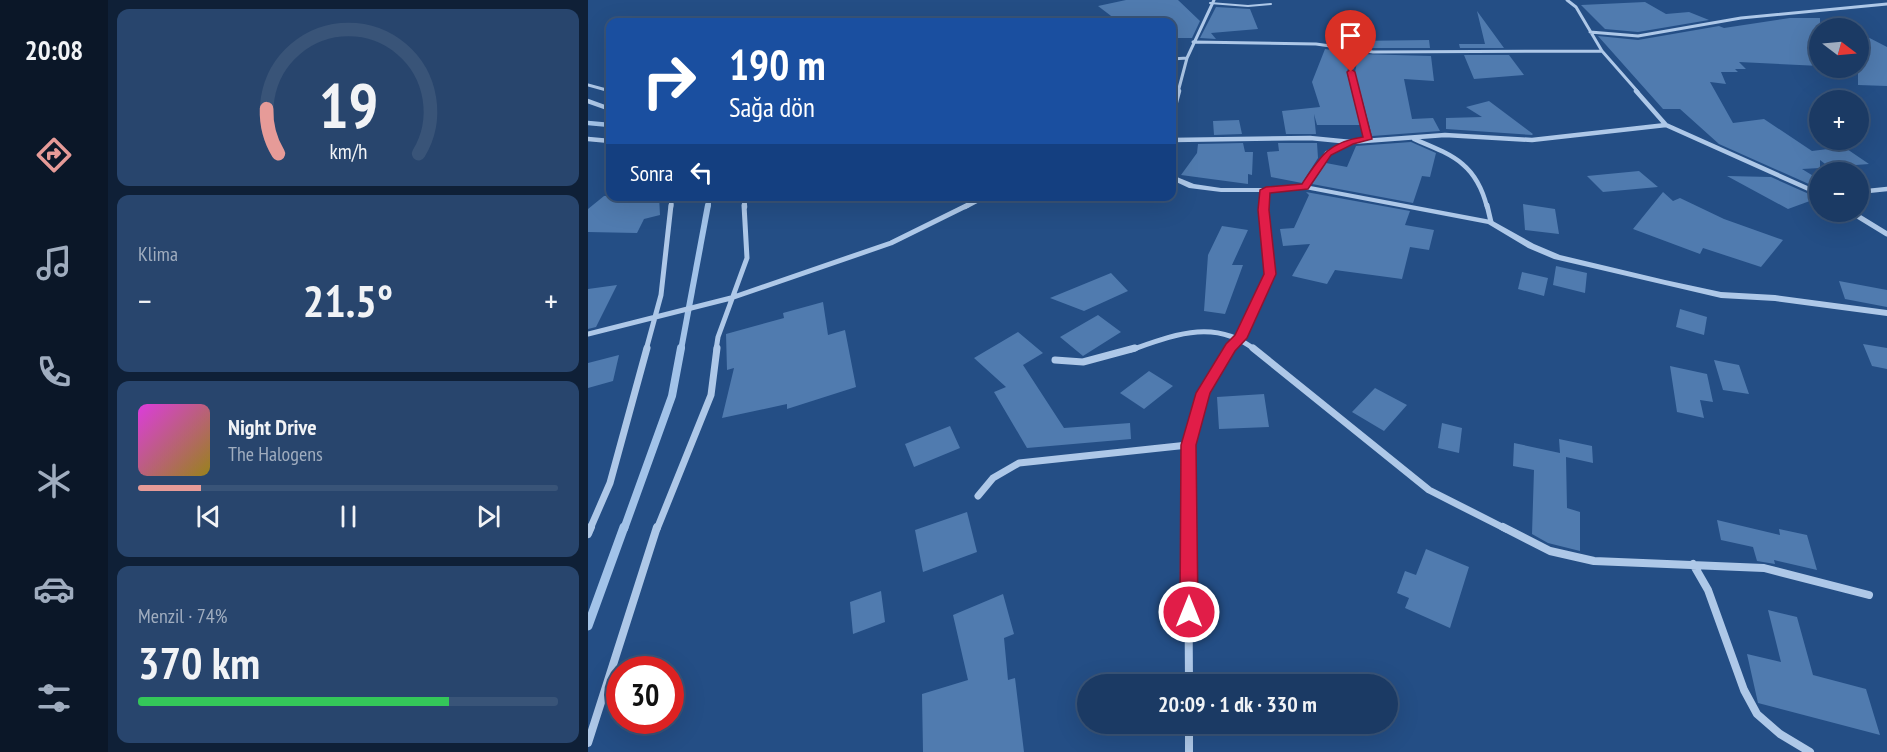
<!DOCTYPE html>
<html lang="tr">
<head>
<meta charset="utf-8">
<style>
	:root { --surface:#1b3a64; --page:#28456d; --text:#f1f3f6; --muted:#a0adbf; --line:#395478; --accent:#e69b98 }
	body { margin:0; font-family:"PT Sans Narrow",sans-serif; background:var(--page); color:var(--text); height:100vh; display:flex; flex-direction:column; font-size:22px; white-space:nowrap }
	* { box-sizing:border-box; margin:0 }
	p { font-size:20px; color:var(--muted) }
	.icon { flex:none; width:33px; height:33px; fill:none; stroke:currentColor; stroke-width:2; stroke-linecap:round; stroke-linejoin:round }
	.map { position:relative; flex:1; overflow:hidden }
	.details { display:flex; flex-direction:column; gap:9px; padding:9px; background:#0f2037; width:480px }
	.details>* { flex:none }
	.guide { position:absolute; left:18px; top:18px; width:570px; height:183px; border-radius:12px; box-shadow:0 6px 24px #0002,0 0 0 2px var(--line); background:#1a4fa0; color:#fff; overflow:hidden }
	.needle { width:39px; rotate:106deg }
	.buttons { position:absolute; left:1221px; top:18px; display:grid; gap:12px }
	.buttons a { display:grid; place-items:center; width:60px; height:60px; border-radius:50%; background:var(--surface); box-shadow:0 6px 24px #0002,0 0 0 2px var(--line); font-size:30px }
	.speed { position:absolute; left:18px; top:656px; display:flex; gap:12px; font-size:30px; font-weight:700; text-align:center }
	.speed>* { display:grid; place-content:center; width:78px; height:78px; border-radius:50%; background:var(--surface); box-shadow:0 6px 24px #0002,0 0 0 2px var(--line); line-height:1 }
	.speed .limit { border:9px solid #d22; background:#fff; color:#111 }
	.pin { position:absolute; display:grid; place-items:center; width:51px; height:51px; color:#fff; margin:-62px -26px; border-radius:50% 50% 50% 0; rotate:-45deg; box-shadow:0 0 6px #0007 }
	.pin .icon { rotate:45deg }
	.me { position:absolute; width:66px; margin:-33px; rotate:0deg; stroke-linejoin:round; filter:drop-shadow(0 0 4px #0008) }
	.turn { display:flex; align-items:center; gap:21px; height:126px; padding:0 24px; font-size:27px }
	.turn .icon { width:78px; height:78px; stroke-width:2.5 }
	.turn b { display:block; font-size:42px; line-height:51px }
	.then { display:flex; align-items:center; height:57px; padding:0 24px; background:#0003; gap:12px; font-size:22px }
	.big { font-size:45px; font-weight:700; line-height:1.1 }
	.details .tile { flex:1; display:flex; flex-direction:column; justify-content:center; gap:9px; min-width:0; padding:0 21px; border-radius:12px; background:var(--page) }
	.details .dial { align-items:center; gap:0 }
	.dial svg { height:156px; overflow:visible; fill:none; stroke:var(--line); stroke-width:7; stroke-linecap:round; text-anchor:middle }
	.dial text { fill:var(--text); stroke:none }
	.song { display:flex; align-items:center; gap:18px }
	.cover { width:72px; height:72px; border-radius:9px; background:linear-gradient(135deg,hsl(300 70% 55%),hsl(50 70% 35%)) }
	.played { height:6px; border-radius:3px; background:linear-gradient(90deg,var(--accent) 15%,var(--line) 15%) }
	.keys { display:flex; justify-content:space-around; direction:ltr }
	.heat { display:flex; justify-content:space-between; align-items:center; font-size:33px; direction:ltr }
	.charge { height:9px; border-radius:4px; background:linear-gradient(90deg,#34c759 74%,var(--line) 0) }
	.trip { position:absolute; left:489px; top:674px; width:321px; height:60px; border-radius:30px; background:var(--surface); box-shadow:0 6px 24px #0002,0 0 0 2px var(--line); font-weight:700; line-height:60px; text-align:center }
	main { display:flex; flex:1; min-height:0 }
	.tabs { display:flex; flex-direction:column; width:108px; justify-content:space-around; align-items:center; background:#0b1728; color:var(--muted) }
	.tabs .icon { width:42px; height:42px }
	.tabs .active { color:var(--accent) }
	.tabs b { font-size:27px; color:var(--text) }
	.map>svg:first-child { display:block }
</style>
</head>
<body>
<main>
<nav class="tabs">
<b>20:08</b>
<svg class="icon active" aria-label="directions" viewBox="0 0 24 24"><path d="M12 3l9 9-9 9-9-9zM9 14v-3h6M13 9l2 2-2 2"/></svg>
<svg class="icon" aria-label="music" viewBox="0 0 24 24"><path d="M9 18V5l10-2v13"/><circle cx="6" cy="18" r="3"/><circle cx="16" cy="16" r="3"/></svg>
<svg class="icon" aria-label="phone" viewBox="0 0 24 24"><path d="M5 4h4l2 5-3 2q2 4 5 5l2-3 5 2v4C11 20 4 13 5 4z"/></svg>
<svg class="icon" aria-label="climate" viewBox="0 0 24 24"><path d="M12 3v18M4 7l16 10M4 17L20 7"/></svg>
<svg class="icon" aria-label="car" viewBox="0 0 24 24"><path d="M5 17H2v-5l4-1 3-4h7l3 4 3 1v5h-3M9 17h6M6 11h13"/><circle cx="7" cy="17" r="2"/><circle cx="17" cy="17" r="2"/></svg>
<svg class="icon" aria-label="filters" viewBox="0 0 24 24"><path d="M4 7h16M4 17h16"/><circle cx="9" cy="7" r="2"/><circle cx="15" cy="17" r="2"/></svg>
</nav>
<section class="details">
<div class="tile dial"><svg viewBox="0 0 100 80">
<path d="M14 69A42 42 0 1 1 86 69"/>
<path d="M14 69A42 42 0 0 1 8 46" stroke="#e69b98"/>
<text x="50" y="56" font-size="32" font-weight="700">19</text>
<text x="50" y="72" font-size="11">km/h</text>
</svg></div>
<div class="tile"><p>Klima</p>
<div class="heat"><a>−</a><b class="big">21.5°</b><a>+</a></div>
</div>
<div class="tile">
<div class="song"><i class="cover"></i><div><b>Night Drive</b><p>The Halogens</p></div></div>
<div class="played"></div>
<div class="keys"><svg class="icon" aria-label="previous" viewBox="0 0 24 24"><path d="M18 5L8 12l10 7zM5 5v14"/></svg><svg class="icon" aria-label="pause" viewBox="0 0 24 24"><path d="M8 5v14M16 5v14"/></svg><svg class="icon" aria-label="next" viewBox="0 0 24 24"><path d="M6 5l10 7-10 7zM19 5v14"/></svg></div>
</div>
<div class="tile"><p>Menzil · 74%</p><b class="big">370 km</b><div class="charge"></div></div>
</section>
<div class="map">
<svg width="1299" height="752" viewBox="0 0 1299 752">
	<rect width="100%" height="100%" fill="#244e85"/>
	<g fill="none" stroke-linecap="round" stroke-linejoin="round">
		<path stroke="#a2c3e9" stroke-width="4.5" d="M0,123L22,125
			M120,207L122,196"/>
		<path stroke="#a2c3e9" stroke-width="6" d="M93,350L120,205"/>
		<path stroke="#a2c3e9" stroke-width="8" d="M36,529L84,396L93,348"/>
		<path stroke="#a2c3e9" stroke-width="9" d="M0,626L36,527"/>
	</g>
	<path fill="#507baf" d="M538,0H590L612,21L604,38H584V22H531L510,6Z
		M1057,2L1078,14L1101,12L1121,20L1050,32L1017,29L993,5Z
		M628,7L662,9L670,29L623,33L628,39L612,38Z
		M889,11L916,48H872L871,44H897Z
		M1202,18H1232V66L1151,62L1158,69H1147L1150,72H1133L1138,84L1122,82L1145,123L1176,119L1224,151L1256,147L1281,164L1241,167L1232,160V168L1214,169L1232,180V189L1131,144L1092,109H1075L1010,36L1050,40L1131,26L1136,28Z
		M1270,32L1299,47V86L1270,85Z
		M743,35L759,36L766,38L767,41L841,40L842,48H785L740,42Z
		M737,49L763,53L759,73L772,125H729L726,114L728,134H698L694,111L732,107L724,82Z
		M771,54L843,56L846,81L816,79L824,119L845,118L852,131L784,136L767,72Z
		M876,55H921L936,75L886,79Z
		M901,101L945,134L944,135L858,129V118L894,117L878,107Z
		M651,120L654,134L626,135L625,121Z
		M823,142L848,153L842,177L834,176L825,203L724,184L738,163L759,167L768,146Z
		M655,143L657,152H665L664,175L660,174V184L593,175L609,153L610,144Z
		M690,143H729L730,158L714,183L683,177L679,152L691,151Z
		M1051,171L1070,187L1015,192L999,176Z
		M1139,176L1183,177L1230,198L1200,209Z
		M718,192L822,211L817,225L846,230L841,250L822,247L814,279L747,270L739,284L704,276L722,244L695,246L692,229L706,228L721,195Z
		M1075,192L1085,201L1092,198L1136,219L1195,240L1173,267L1115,248L1112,254L1045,229Z
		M16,196H71L72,215L56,219L49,233L0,232V209Z
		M935,204L967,209L971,234L937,230Z
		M634,226L660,230L644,265H655L637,314L616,311L620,255Z
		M968,266L999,273L997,293L965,285Z
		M934,272L960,278L956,296L930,289Z
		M523,273L540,291L496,311L462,298Z
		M1251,281L1299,290V307L1257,299Z
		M29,285L8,327L0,329V289Z
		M235,302L240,335L257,330L268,387L199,409V404L134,418L146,368L139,370L138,334L196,318L195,313Z
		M1092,309L1119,317L1116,335L1088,327Z
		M510,315L533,332L495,356L472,337Z
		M430,332L455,353L435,365L476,428L542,423L543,439L439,448L406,392L418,387L386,358Z
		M1275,344L1299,348V369L1284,366Z
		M31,355L25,381L0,388V363Z
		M1126,360L1151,365L1161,394L1135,390Z
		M1082,366L1119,374L1125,402L1112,400L1116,418L1089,412Z
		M561,371L585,386L556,409L532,393Z
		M787,388L819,405L796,431L764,412Z
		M676,394L681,427L631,429L629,397Z
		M854,423L874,428L871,453L850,448Z
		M362,426L372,448L326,467L317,444Z
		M971,439L1004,446L1005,463L978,457L979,508L992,512V551L960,543L944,534L946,470L925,466L926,443L972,453Z
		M379,512L389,552L335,572L327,530Z
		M1129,520L1192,535L1191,529L1219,535L1229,570L1186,560L1187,564L1169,561L1165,547L1133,540Z
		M838,549L881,567L862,628L817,608L821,598L809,593L817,571L828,575Z
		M293,591L297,622L265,634L262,602Z
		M415,594L426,634L416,638L420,680L427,678L436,752H335L334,694L380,680L365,615Z
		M1180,610L1209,617L1225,675L1278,689L1292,735L1170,703L1159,654L1193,662Z"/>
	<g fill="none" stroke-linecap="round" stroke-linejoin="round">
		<path stroke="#aec8e8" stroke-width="2" d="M622,3L660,6L683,4"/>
		<path stroke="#aec8e8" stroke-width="3" d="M979,0L988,7L1014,51L1050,92
			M1002,32L1050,36L1153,18L1299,4
			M605,42L728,44L785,52L1014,51
			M768,49L763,72L768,92
			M584,59L599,58
			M0,85L22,91
			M590,92L599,58L626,0"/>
		<path stroke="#aec8e8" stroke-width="4.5" d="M768,91L780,139
			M1048,91L1078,125L1232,194
			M0,101L22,109
			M584,117L591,91
			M0,139L22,141
			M826,139C864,155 888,163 899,207
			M584,140L722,138L763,142L857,135L944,140L1078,125
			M717,187L739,153L762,142
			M1270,192L1299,189
			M156,196L157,207
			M83,207L84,196
			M377,207L398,196
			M676,207L677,190"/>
		<path stroke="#aec8e8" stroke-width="5" d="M899,205L903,222
			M1263,212L1299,234
			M0,334L143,298L303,243L380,205
			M58,350L73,295L83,205
			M128,350L130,337L159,258L156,205
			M543,350C586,335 627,318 667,350
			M640,350L652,338L682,274L676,205"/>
		<path stroke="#aec8e8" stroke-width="7" d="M665,348L841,490L918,529
			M467,360L495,362L547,348
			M390,496L405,478L431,463L600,445
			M2,529L22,483L59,348
			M69,529L123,395L129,348
			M600,529V445L615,393L641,348"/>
		<path stroke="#aec8e8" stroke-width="8" d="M600,527L601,684
			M915,527L962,551L1006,561L1176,568L1281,595
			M0,534L3,527
			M1105,564L1120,590L1156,690L1169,714L1192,734L1222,752
			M601,723V752
			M0,743L69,527"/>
		<path fill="#aec8e8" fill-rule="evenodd" d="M584,175L606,184L633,188H677L717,185L903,220L946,244L972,255L1077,280L1133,292L1187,295L1299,310V316L1187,301L1133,298L966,259L940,248L900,224L717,189L677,192H633L601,188L584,180Z"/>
	</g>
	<path fill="#e11d48" stroke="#92132f" stroke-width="1.5" d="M763,69L767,72L784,139L765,144L743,155L720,189L682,193L681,210L688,274L659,338L647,351L622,393L608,445L610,612L607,618L601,621L594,618L592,612L593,445L608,393L638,344L647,335L676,274L670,210L672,190L678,187L714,184C732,157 740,142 775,137L759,72Z"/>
</svg>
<div class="buttons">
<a><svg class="needle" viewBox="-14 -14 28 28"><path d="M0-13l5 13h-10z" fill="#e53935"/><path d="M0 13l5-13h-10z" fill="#a0adbf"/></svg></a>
<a>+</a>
<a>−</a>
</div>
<div class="speed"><div class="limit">30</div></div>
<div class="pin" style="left:763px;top:72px;background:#d93025"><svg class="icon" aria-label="arrive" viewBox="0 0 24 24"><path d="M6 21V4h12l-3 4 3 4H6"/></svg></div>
<svg class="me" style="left:601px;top:612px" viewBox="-20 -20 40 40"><circle r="17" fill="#e11d48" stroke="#fff" stroke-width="3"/><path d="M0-11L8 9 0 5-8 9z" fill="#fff"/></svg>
<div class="trip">20:09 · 1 dk · 330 m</div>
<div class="guide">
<div class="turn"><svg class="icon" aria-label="right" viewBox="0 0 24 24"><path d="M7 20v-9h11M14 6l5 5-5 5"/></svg><div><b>190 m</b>Sağa dön</div></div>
<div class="then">Sonra<svg class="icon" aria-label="left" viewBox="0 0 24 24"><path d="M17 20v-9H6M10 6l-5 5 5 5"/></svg></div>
</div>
</div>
</main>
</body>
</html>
